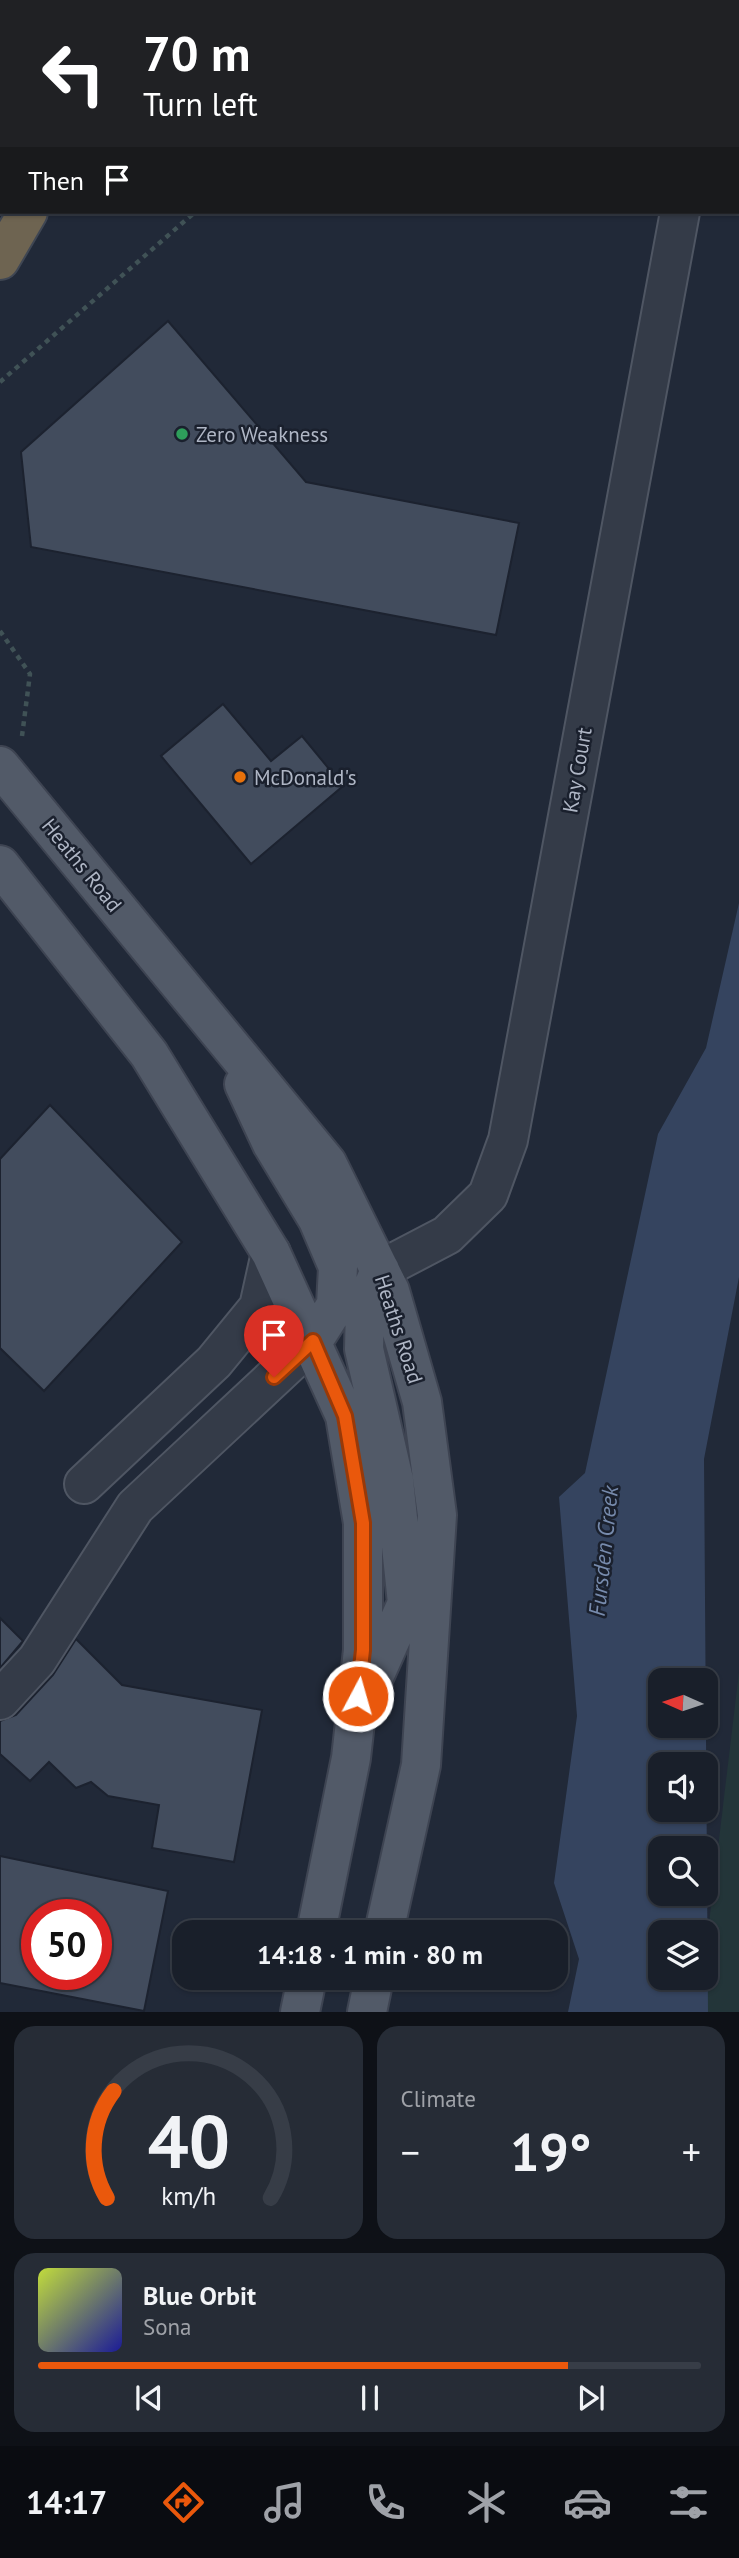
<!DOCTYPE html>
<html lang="en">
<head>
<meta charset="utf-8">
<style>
	:root { --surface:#191f2a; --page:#262c36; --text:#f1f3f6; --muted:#9fa2a8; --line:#373d47; --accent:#ea580c }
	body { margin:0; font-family:"PT Sans",sans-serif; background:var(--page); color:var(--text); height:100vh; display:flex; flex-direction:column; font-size:26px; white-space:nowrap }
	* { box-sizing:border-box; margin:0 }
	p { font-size:23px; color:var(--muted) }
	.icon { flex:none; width:38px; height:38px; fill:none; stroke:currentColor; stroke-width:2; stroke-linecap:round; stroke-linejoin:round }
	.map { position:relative; height:2012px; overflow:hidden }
	.side { display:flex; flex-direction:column; gap:14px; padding:14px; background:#0e1117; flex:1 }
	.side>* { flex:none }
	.banner { position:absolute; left:0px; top:0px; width:740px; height:214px; box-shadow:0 2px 5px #0004,0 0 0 2px var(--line); background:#202124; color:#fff; overflow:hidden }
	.needle { width:46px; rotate:273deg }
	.tools { position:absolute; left:648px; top:1668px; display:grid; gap:14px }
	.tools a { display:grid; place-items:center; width:70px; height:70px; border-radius:14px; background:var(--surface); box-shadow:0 2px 5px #0004,0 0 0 2px var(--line); font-size:35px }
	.speed { position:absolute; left:21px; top:1899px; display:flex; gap:14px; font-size:35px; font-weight:700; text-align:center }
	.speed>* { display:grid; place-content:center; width:91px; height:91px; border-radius:50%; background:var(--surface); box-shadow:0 2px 5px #0004,0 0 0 2px var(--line); line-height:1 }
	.speed .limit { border:10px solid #d22; background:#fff; color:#111 }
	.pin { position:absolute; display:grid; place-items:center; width:60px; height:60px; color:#fff; margin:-72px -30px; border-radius:50% 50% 50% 0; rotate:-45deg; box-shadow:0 0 7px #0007 }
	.pin .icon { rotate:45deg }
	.me { position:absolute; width:77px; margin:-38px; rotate:6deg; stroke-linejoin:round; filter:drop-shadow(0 0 5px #0008) }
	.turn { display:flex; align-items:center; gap:24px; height:147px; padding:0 28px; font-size:32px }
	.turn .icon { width:91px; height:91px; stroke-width:2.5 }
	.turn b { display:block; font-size:49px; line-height:60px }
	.then { display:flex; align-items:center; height:66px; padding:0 28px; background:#0003; gap:14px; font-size:26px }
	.big { font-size:52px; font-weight:700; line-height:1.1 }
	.side .widget { flex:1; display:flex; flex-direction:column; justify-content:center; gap:10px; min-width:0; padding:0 24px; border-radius:21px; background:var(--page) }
	.side .dial { align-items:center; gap:0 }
	.dial svg { height:182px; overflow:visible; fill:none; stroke:var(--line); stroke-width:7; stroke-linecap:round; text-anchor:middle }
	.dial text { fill:var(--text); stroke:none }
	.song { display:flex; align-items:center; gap:21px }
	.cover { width:84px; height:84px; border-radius:10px; background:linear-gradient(135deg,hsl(70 70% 55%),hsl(240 70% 35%)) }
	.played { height:7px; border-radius:4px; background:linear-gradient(90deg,var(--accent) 80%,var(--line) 80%) }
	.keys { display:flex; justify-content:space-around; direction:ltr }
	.heat { display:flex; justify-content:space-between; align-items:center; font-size:38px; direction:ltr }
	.side .tiles { flex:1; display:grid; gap:14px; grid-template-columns:1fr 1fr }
	.widget:last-child { grid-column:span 2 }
	.trip { position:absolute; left:172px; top:1920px; width:396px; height:70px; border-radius:21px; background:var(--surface); box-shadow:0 2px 5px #0004,0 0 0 2px var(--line); font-weight:700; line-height:70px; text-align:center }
	.dock { display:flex; height:112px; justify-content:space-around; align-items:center; background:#0a0c11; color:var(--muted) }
	.dock .icon { width:49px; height:49px }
	.dock .current { color:var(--accent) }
	.dock b { font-size:32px; color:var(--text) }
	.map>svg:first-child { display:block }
</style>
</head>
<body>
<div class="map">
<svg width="739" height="2012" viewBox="0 0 739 2012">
	<rect width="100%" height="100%" fill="#212938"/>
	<path fill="#233539" d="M739,1672V2012H705L706,1948Z"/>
	<path fill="#35445f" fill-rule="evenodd" d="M739,903V1277L704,1459L708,2012H568L579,1959L554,1883L577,1716L559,1497L585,1473L658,1134L706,1048ZM660,1680H705V1726H660ZM660,1764H705V1810H660ZM660,1848H705V1894H660ZM660,1932H705V1978H660Z"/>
	<path fill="#424c5d" stroke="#1c222f" stroke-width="2" fill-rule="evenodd" d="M168,321L306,482L519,523L496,635L31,547L21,452Z
		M223,704L271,761L302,736L343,786L251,864L161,756Z
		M50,1105L182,1242L44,1391L0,1348V1159Z
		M0,1618L23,1641L0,1668Z
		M76,1639L122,1685L262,1710L234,1862L152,1848L159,1805L108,1796L91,1782L76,1788L49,1762L30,1781L0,1754V1721L16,1715L53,1675Z
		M0,1856L168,1891L144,2011L0,1983ZM37,1914H96V1974H37Z"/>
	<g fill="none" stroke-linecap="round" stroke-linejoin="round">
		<defs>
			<path id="minor" d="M719,2V0
				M738,69L739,68
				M380,1270L447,1235L488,1195L508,1140L680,212
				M84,1484L214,1362L259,1307L271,1253
				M0,1700L37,1660L135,1507L313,1341"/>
			<path id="major" d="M0,766L327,1163L390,1291L422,1402L437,1515L421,1765L384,1932
				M0,865L149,1054L271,1253L345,1416L363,1523V1650L351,1758L316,1932
				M244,1084L272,1144L318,1220L338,1267L336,1305L313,1341
				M369,1688L407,1603L394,1480L364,1349L365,1306L380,1270
				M300,2012L307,1978
				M367,2012L374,1978"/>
			<path id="highway" d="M105,2L107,0
				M258,2L260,0
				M0,96L2,94
				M0,260L28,212"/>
		</defs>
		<use href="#minor" stroke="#4f5663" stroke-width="42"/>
		<use href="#major" stroke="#3e4452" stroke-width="42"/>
		<use href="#highway" stroke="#3f4653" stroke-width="42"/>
		<path stroke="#405256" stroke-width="4.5" stroke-dasharray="5 5" stroke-linecap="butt" d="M458,2L460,0
			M0,382L195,212
			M0,631L30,674L22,736"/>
		<use href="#minor" stroke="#343b48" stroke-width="38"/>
		<use href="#major" stroke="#525a68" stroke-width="38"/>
		<use href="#highway" stroke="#6e6451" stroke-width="38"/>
	</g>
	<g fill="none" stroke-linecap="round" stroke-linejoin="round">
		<defs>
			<path id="route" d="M274,1377L313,1341L345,1416L363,1523V1650L358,1696"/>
		</defs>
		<use href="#route" stroke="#983908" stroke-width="18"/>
		<use href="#route" stroke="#ea580c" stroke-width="12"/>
	</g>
	<circle fill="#2e9e5b" stroke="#1a202d" stroke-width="2.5" cx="182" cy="434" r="7"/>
	<circle fill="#e8710a" stroke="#1a202d" stroke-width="2.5" cx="240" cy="777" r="7"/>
	<g text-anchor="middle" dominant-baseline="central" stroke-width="5" stroke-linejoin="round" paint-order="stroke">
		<g font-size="21" fill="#afb6c5" stroke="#1a202d" text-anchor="start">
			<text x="196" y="434">Zero Weakness</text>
			<text x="254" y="777">McDonald's</text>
		</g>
		<g font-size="21" fill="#afb6c5" stroke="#1a202d">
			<text transform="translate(577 770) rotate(-80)">Kay Court</text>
			<text transform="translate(82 865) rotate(51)">Heaths Road</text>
			<text transform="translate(399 1329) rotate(72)">Heaths Road</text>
		</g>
		<g font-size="23" font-style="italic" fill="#778bad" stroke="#1a202d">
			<text transform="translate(603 1551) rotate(-84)">Fursden Creek</text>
		</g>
	</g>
</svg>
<div class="tools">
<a><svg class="needle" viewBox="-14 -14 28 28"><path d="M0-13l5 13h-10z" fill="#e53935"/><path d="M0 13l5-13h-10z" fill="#9fa2a8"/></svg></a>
<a><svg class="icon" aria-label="sound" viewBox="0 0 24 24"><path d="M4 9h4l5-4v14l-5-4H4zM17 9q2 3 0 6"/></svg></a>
<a><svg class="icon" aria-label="search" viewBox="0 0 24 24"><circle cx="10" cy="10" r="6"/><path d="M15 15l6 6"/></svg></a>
<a><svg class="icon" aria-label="layers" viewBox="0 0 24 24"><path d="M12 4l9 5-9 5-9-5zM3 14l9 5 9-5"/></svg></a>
</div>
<div class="speed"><div class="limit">50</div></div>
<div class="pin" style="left:274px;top:1377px;background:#d93025"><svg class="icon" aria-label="arrive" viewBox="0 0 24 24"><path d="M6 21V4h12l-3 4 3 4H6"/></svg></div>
<svg class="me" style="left:358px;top:1696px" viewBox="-20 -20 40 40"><circle r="17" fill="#ea580c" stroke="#fff" stroke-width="3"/><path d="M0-11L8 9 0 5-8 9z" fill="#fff"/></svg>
<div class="trip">14:18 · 1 min · 80 m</div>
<div class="banner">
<div class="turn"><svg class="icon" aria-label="left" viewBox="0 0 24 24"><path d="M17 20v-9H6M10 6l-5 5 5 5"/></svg><div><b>70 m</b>Turn left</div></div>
<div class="then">Then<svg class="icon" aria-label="arrive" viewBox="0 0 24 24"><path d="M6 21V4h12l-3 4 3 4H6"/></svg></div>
</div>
</div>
<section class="side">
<div class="tiles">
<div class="widget dial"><svg viewBox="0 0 100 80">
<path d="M14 69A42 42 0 1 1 86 69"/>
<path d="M14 69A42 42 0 0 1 17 22" stroke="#ea580c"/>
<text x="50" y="56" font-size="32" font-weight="700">40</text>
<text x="50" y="72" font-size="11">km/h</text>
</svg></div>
<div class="widget"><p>Climate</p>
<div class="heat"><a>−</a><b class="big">19°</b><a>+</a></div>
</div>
<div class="widget">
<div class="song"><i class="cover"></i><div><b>Blue Orbit</b><p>Sona</p></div></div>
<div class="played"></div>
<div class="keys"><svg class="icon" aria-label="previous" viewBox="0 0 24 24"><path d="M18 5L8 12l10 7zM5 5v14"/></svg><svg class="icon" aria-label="pause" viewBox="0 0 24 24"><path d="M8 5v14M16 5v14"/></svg><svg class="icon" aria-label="next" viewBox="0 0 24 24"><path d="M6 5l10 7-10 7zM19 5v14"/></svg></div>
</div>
</div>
</section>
<nav class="dock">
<b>14:17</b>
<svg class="icon current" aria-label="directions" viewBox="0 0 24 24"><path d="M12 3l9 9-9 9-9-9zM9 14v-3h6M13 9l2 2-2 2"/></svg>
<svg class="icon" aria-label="music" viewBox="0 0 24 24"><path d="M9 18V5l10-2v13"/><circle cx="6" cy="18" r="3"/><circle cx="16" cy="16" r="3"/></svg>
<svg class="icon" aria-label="phone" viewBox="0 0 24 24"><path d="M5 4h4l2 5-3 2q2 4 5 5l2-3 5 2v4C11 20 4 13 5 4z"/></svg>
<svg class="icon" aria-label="climate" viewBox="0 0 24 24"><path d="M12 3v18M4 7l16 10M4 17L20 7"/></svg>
<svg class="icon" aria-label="car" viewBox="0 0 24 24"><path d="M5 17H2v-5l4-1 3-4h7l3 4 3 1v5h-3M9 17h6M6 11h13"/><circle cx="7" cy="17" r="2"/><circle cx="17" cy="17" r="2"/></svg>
<svg class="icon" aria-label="filters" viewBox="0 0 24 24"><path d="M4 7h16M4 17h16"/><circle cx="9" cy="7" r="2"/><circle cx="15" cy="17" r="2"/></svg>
</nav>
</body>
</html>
